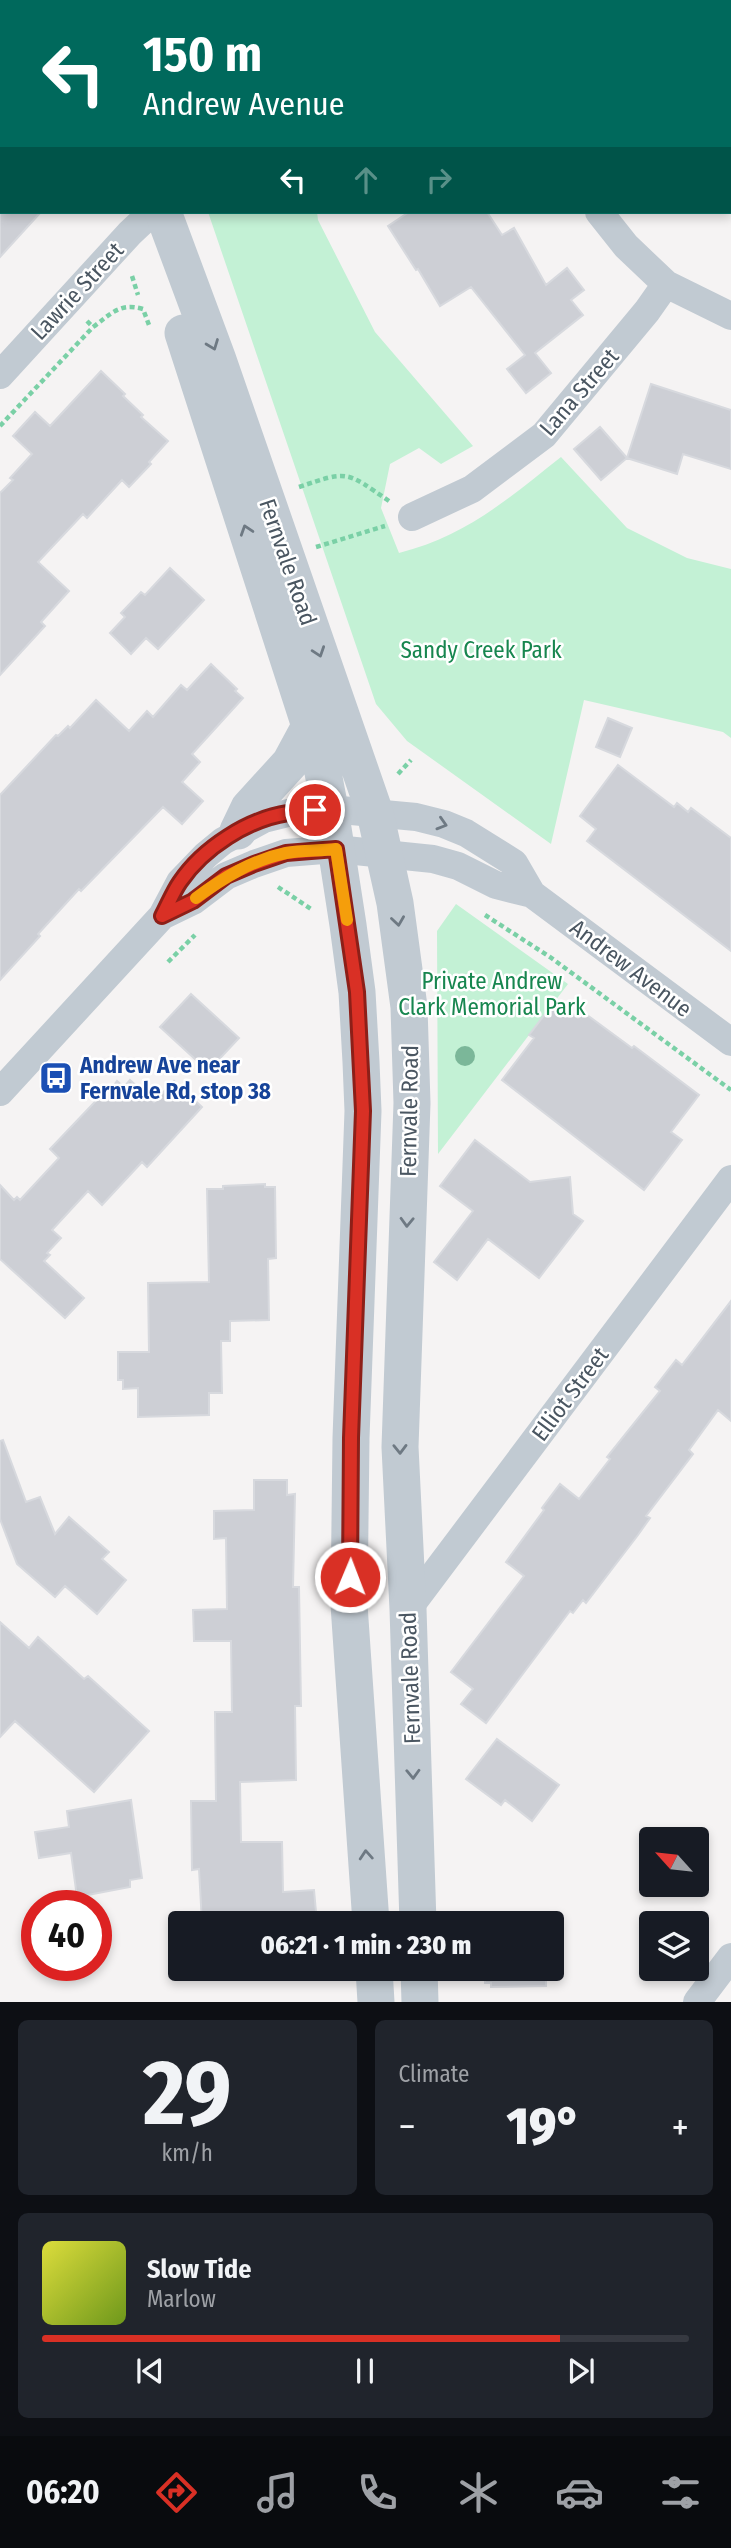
<!DOCTYPE html>
<html lang="en">
<head>
<meta charset="utf-8">
<style>
	:root { --surface:#171b24; --page:#20242c; --text:#f1f3f6; --muted:#9ea1a6; --line:#363941; --accent:#d93025 }
	body { margin:0; font-family:"Fira Sans Condensed",sans-serif; background:var(--page); color:var(--text); height:100vh; display:flex; flex-direction:column; font-size:26px; white-space:nowrap }
	* { box-sizing:border-box; margin:0 }
	p { font-size:23px; color:var(--muted) }
	.icon { flex:none; width:38px; height:38px; fill:none; stroke:currentColor; stroke-width:2; stroke-linecap:round; stroke-linejoin:round }
	.map { position:relative; height:2002px; overflow:hidden }
	.drawer { display:flex; flex-direction:column; gap:18px; padding:18px; background:#0d0f14; flex:1 }
	.drawer>* { flex:none }
	.top-card { position:absolute; left:0px; top:0px; width:732px; height:214px; box-shadow:0 4px 10px #0003; background:#00695c; color:#fff; overflow:hidden }
	.needle { width:46px; rotate:297deg }
	.tools { position:absolute; left:639px; top:1827px; display:grid; gap:14px }
	.tools a { display:grid; place-items:center; width:70px; height:70px; border-radius:7px; background:var(--surface); box-shadow:0 4px 10px #0003; font-size:35px }
	.speed { position:absolute; left:21px; top:1890px; display:flex; gap:14px; font-size:35px; font-weight:700; text-align:center }
	.speed>* { display:grid; place-content:center; width:91px; height:91px; border-radius:50%; background:var(--surface); box-shadow:0 4px 10px #0003; line-height:1 }
	.speed .limit { border:10px solid #d22; background:#fff; color:#111 }
	.pin { position:absolute; display:grid; place-items:center; width:60px; height:60px; color:#fff; margin:-30px; border:4px solid #fff; border-radius:50%; box-shadow:0 2px 7px #0007 }
	.me { position:absolute; width:77px; margin:-38px; rotate:1deg; stroke-linejoin:round; filter:drop-shadow(0 0 5px #0008) }
	.turn { display:flex; align-items:center; gap:24px; height:147px; padding:0 28px; font-size:32px }
	.turn .icon { width:91px; height:91px; stroke-width:2.5 }
	.turn b { display:block; font-size:49px; line-height:60px }
	.lanes { display:flex; align-items:center; height:66px; padding:0 28px; background:#0003; justify-content:center; gap:35px; direction:ltr }
	.lanes .off { opacity:.35 }
	.big { font-size:52px; font-weight:800; line-height:1.1 }
	.drawer .tile { flex:1; display:flex; flex-direction:column; justify-content:center; gap:10px; min-width:0; padding:0 24px; border-radius:10px; background:var(--page) }
	.drawer .dial { align-items:center; gap:0 }
	.dial b { font-size:91px; line-height:1 }
	.song { display:flex; align-items:center; gap:21px }
	.cover { width:84px; height:84px; border-radius:10px; background:linear-gradient(135deg,hsl(60 70% 55%),hsl(80 70% 35%)) }
	.played { height:7px; border-radius:4px; background:linear-gradient(90deg,var(--accent) 80%,var(--line) 80%) }
	.keys { display:flex; justify-content:space-around; direction:ltr }
	.heat { display:flex; justify-content:space-between; align-items:center; font-size:38px; direction:ltr }
	.drawer .tiles { flex:1; display:grid; gap:18px; grid-template-columns:1fr 1fr }
	.tile:last-child { grid-column:span 2 }
	.trip { position:absolute; left:168px; top:1911px; width:396px; height:70px; border-radius:7px; background:var(--surface); box-shadow:0 4px 10px #0003; font-weight:800; line-height:70px; text-align:center }
	.tabs { display:flex; height:112px; justify-content:space-around; align-items:center; background:#090b0e; color:var(--muted) }
	.tabs .icon { width:49px; height:49px }
	.tabs .current { color:var(--accent) }
	.tabs b { font-size:32px; color:var(--text) }
	.map>svg:first-child { display:block }
</style>
</head>
<body>
<div class="map">
<svg width="731" height="2002" viewBox="0 0 731 2002">
	<rect width="100%" height="100%" fill="#f5f3f3"/>
	<path fill="#c3f1d5" d="M0,0L31,2H2L0,90Z
		M135,0H315V2Z
		M208,212H317L318,220L375,332L473,446L441,464L419,448L390,464L381,508L399,553C466,536 508,499 561,457L627,528L687,558L731,569V738L723,732L584,700L551,844L407,741L376,704Z
		M456,904L568,984L438,1154L437,931Z"/>
	<g fill="none" stroke-linecap="round" stroke-linejoin="round">
		<path stroke="#90daee" stroke-width="10" d="M0,48H2"/>
	</g>
	<path fill="#cdcfd5" stroke="#d7d9de" stroke-width="2" d="M0,212H41L0,257Z
		M409,212H487L502,235L514,228L546,285L567,268L584,290L571,300L583,315L535,353L551,373L526,393L507,369L525,355L471,287L440,306L418,269L416,270L388,226Z
		M101,371L125,394L123,396L143,415L141,417L168,441L149,462L151,464L129,487L122,480L87,518L83,514L38,562L69,591L41,622L45,626L0,675V493L13,480L10,478L32,454L13,436L35,412L50,426Z
		M651,384L731,410V469L683,454L677,474L627,458Z
		M600,427L627,458L601,480L574,449Z
		M170,568L204,600L158,649L146,638L131,654L110,633L125,617L121,613L141,592L145,595Z
		M211,664L237,689L235,691L243,698L192,754L200,762L182,782L203,801L182,824L163,807L81,891L79,889L38,934L40,936L0,980V795L56,735L58,736L68,726L70,728L96,700L129,731L147,711L153,717L181,685L187,690Z
		M608,718L632,728L620,757L596,747Z
		M618,765L674,807L677,803L688,812L691,808L731,838V951L587,841L596,829L580,816Z
		M191,994L239,1038L208,1071L160,1027Z
		M555,1001L578,1018L583,1012L632,1048L634,1046L699,1095L671,1132L682,1140L644,1190L502,1080L534,1038L529,1035Z
		M130,1080L154,1102L174,1081L202,1107L147,1167L142,1162L102,1205L88,1191L52,1230L61,1238L47,1253L50,1255L44,1261L84,1298L65,1318L0,1259V1185L14,1200L17,1197L20,1200L59,1158L50,1149L110,1086L112,1088L117,1081L124,1087Z
		M475,1140L530,1182L570,1177L573,1214L583,1221L539,1278L488,1239L457,1280L434,1262L473,1211L440,1186Z
		M265,1184V1187H275L276,1258L268,1259L269,1320L230,1321V1341H221L222,1393H209V1415L138,1417V1388L123,1389V1380H118V1352H149L148,1283L209,1282L207,1189H223V1186Z
		M731,1301V1421L718,1410L689,1450L693,1454L646,1516L650,1518L638,1535L586,1603L583,1600L573,1613L570,1611L486,1723L461,1704L473,1689L451,1672L524,1576L506,1562L544,1510L542,1508L560,1484L579,1499L610,1459L607,1457L660,1391L655,1387L676,1360L682,1365Z
		M3,1440L26,1502L40,1497L55,1534L69,1517L109,1552L102,1559L126,1580L97,1614L65,1586L55,1597L17,1564L0,1519V1441Z
		M254,1480H287V1495L295,1494L293,1587H299L301,1706H295L296,1780L240,1782L241,1842H282L283,1892L314,1890L317,1923H202L199,1869L192,1870L191,1801H216L215,1712H232L231,1641H194L193,1610L227,1609L226,1538L214,1539V1511L254,1510Z
		M0,1622L29,1648L38,1637L84,1679L88,1676L149,1731L94,1792L15,1721L0,1737Z
		M497,1739L559,1785L532,1821L505,1800L501,1805L466,1779Z
		M131,1800L142,1878L130,1880V1887L77,1897L71,1853L39,1858L35,1832L69,1827L67,1811Z
		M552,1913L553,1946L551,1923H485V1915Z
		M485,1969H546V1986L491,1987V1983H485Z"/>
	<g fill="none" stroke-linecap="round" stroke-linejoin="round">
		<path stroke="#7ad0a6" stroke-width="4.5" stroke-dasharray="5 3.5" stroke-linecap="butt" d="M132,276L138,295
			M87,321L93,327C111,314 120,302 143,309L149,325
			M0,426L93,327
			M299,487C349,470 345,471 389,501
			M316,547L385,526
			M398,774L411,760
			M278,887L311,909
			M485,915L550,957L731,1090
			M168,962L195,935"/>
		<path stroke="#c1cad2" stroke-width="28" d="M588,2L590,0
			M599,212L626,246L666,284
			M0,375L130,233L146,218L158,212
			M412,517L472,489L544,435L647,311L666,284L731,316
			M162,916L193,901L226,876L254,864L286,853L336,849L433,859L458,866L496,885L532,894L731,1042
			M0,1092L162,916L180,882L206,855L223,841L264,819L288,813L330,809L416,817L444,824L466,833L514,863L532,894
			M408,1609L731,1179
			M697,2002L731,1957"/>
		<path stroke="#c1cad2" stroke-width="37" d="M81,0V2
			M163,212L218,360L375,813L395,903L409,1007L412,1103L400,1447L408,1609L418,1923
			M183,333L320,757L330,809L348,925L357,992L361,1062L363,1111L351,1438L349,1605L371,1923
			M238,831L249,808L290,763L310,726
			M374,1969L376,2002
			M419,1969L420,2002"/>
	</g>
	<circle fill="#7bb799" cx="465" cy="1056" r="10"/>
	<defs><path id="oneway-chevron" d="M-2-3.5L2.5 0L-2 3.5" fill="none" stroke-width="1.6" stroke-linecap="round" stroke-linejoin="round" transform="scale(1.75)"/></defs>
	<g stroke="#6e7983">
		<use href="#oneway-chevron" transform="translate(213 345) rotate(69)"/>
		<use href="#oneway-chevron" transform="translate(246 530) rotate(-108)"/>
		<use href="#oneway-chevron" transform="translate(319 652) rotate(71)"/>
		<use href="#oneway-chevron" transform="translate(442 824) rotate(17)"/>
		<use href="#oneway-chevron" transform="translate(398 921) rotate(82)"/>
		<use href="#oneway-chevron" transform="translate(407 1222) rotate(92)"/>
		<use href="#oneway-chevron" transform="translate(400 1449) rotate(89)"/>
		<use href="#oneway-chevron" transform="translate(413 1774) rotate(88)"/>
		<use href="#oneway-chevron" transform="translate(366 1855) rotate(-94)"/>
	</g>
	<g fill="none" stroke-linecap="round" stroke-linejoin="round">
		<defs>
			<path id="route" d="M315,810C306,811 297,811 288,813C248,819 203,848 180,882C173,892 168,905 162,916L193,901L226,876L254,864L286,853L336,849L357,992L363,1111L351,1438L350,1577"/>
		</defs>
		<use href="#route" stroke="#8d1f18" stroke-width="18"/>
		<use href="#route" stroke="#d93025" stroke-width="12"/>
		<path stroke="#f59e0b" stroke-width="12" d="M196,898C223,878 252,860 286,853C302,850 320,851 336,849L347,920"/>
	</g>
	<defs>
		<symbol id="bus-square" viewBox="-11 -11 22 22"><rect x="-9" y="-9" width="18" height="18" rx="4" fill="#1a4fb4" stroke="#fff"/><path d="M-5-6H5V4H4V6H2V4H-2V6H-4V4H-5ZM-3.5-4V0h7V-4ZM-3.5 1.2v1.5H-2V1.2ZM2 1.2v1.5H3.5V1.2Z" fill="#fff"/></symbol>
	</defs>
	<g fill-rule="evenodd">
		<use href="#bus-square" x="37" y="1059" width="38" height="38"/>
	</g>
	<g text-anchor="middle" dominant-baseline="central" stroke-width="5" stroke-linejoin="round" paint-order="stroke">
		<g font-size="23" fill="#4a5661" stroke="#fff">
			<text transform="translate(77 291) rotate(-47)">Lawrie Street</text>
			<text transform="translate(579 392) rotate(-49)">Lana Street</text>
			<text transform="translate(288 562) rotate(71)">Fernvale Road</text>
			<text transform="translate(631 968) rotate(37)">Andrew Avenue</text>
			<text transform="translate(409 1111) rotate(-89)">Fernvale Road</text>
			<text transform="translate(570 1394) rotate(-53)">Elliot Street</text>
			<text transform="translate(410 1678) rotate(-92)">Fernvale Road</text>
		</g>
		<g font-size="23" fill="#17864f" stroke="#fff">
			<text x="481" y="650">Sandy Creek Park</text>
			<text x="492" y="981">Private Andrew<tspan x="492" dy="26">Clark Memorial Park</tspan></text>
		</g>
		<g font-size="23" font-weight="bold" fill="#164399" stroke="#fff" text-anchor="start">
			<text x="80" y="1065">Andrew Ave near<tspan x="80" dy="26">Fernvale Rd, stop 38</tspan></text>
		</g>
	</g>
</svg>
<div class="tools">
<a><svg class="needle" viewBox="-14 -14 28 28"><path d="M0-13l5 13h-10z" fill="#e53935"/><path d="M0 13l5-13h-10z" fill="#9ea1a6"/></svg></a>
<a><svg class="icon" aria-label="layers" viewBox="0 0 24 24"><path d="M12 4l9 5-9 5-9-5zM3 14l9 5 9-5"/></svg></a>
</div>
<div class="speed"><div class="limit">40</div></div>
<div class="pin" style="left:315px;top:810px;background:#d93025"><svg class="icon" aria-label="arrive" viewBox="0 0 24 24"><path d="M6 21V4h12l-3 4 3 4H6"/></svg></div>
<svg class="me" style="left:350px;top:1577px" viewBox="-20 -20 40 40"><circle r="17" fill="#d93025" stroke="#fff" stroke-width="3"/><path d="M0-11L8 9 0 5-8 9z" fill="#fff"/></svg>
<div class="trip">06:21 · 1 min · 230 m</div>
<div class="top-card">
<div class="turn"><svg class="icon" aria-label="left" viewBox="0 0 24 24"><path d="M17 20v-9H6M10 6l-5 5 5 5"/></svg><div><b>150 m</b>Andrew Avenue</div></div>
<div class="lanes"><svg class="icon" aria-label="left" viewBox="0 0 24 24"><path d="M17 20v-9H6M10 6l-5 5 5 5"/></svg><svg class="icon off" aria-label="ahead" viewBox="0 0 24 24"><path d="M12 20V5M6 11l6-6 6 6"/></svg><svg class="icon off" aria-label="right" viewBox="0 0 24 24"><path d="M7 20v-9h11M14 6l5 5-5 5"/></svg></div>
</div>
</div>
<section class="drawer">
<div class="tiles">
<div class="tile dial"><b>29</b><p>km/h</p></div>
<div class="tile"><p>Climate</p>
<div class="heat"><a>−</a><b class="big">19°</b><a>+</a></div>
</div>
<div class="tile">
<div class="song"><i class="cover"></i><div><b>Slow Tide</b><p>Marlow</p></div></div>
<div class="played"></div>
<div class="keys"><svg class="icon" aria-label="previous" viewBox="0 0 24 24"><path d="M18 5L8 12l10 7zM5 5v14"/></svg><svg class="icon" aria-label="pause" viewBox="0 0 24 24"><path d="M8 5v14M16 5v14"/></svg><svg class="icon" aria-label="next" viewBox="0 0 24 24"><path d="M6 5l10 7-10 7zM19 5v14"/></svg></div>
</div>
</div>
</section>
<nav class="tabs">
<b>06:20</b>
<svg class="icon current" aria-label="directions" viewBox="0 0 24 24"><path d="M12 3l9 9-9 9-9-9zM9 14v-3h6M13 9l2 2-2 2"/></svg>
<svg class="icon" aria-label="music" viewBox="0 0 24 24"><path d="M9 18V5l10-2v13"/><circle cx="6" cy="18" r="3"/><circle cx="16" cy="16" r="3"/></svg>
<svg class="icon" aria-label="phone" viewBox="0 0 24 24"><path d="M5 4h4l2 5-3 2q2 4 5 5l2-3 5 2v4C11 20 4 13 5 4z"/></svg>
<svg class="icon" aria-label="climate" viewBox="0 0 24 24"><path d="M12 3v18M4 7l16 10M4 17L20 7"/></svg>
<svg class="icon" aria-label="car" viewBox="0 0 24 24"><path d="M5 17H2v-5l4-1 3-4h7l3 4 3 1v5h-3M9 17h6M6 11h13"/><circle cx="7" cy="17" r="2"/><circle cx="17" cy="17" r="2"/></svg>
<svg class="icon" aria-label="filters" viewBox="0 0 24 24"><path d="M4 7h16M4 17h16"/><circle cx="9" cy="7" r="2"/><circle cx="15" cy="17" r="2"/></svg>
</nav>
</body>
</html>
